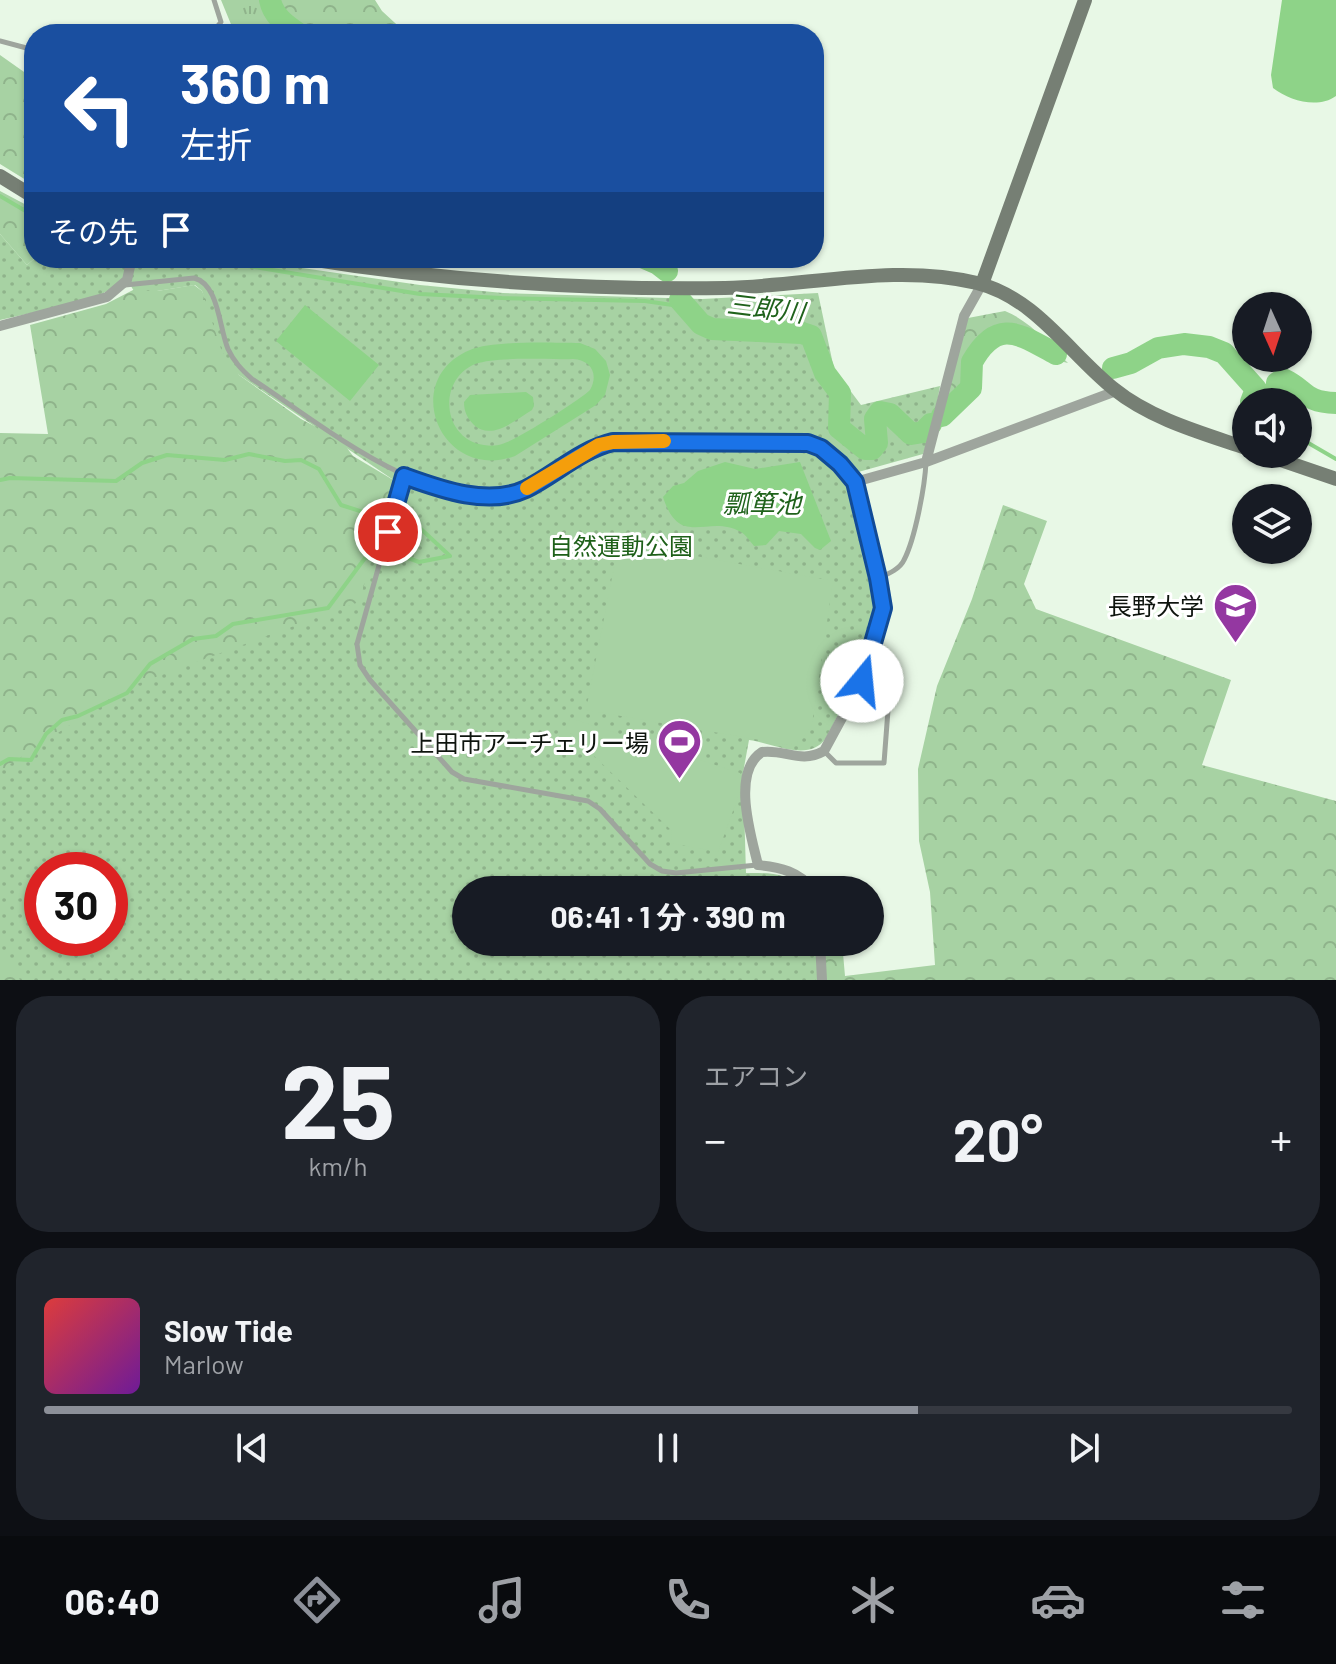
<!DOCTYPE html>
<html lang="ja">
<head>
<meta charset="utf-8">
<style>
	:root { --surface:#171b24; --page:#20242c; --text:#f1f3f6; --muted:#9ea1a6; --line:#363941; --accent:#8c9099 }
	body { margin:0; font-family:Barlow,"Noto Sans JP",sans-serif; background:var(--page); color:var(--text); height:100vh; display:flex; flex-direction:column; font-size:30px; white-space:nowrap }
	* { box-sizing:border-box; margin:0 }
	p { font-size:26px; color:var(--muted) }
	.icon { flex:none; width:44px; height:44px; fill:none; stroke:currentColor; stroke-width:2; stroke-linecap:round; stroke-linejoin:round }
	.map { position:relative; height:980px; overflow:hidden }
	.drawer { display:flex; flex-direction:column; gap:16px; padding:16px; background:#0d0f14; flex:1 }
	.drawer>* { flex:none }
	.hud { position:absolute; left:24px; top:24px; width:800px; height:244px; border-radius:32px; box-shadow:0 2px 6px #0004; background:#1a4fa0; color:#fff; overflow:hidden }
	.needle { width:52px; rotate:177deg }
	.tools { position:absolute; left:1232px; top:292px; display:grid; gap:16px }
	.tools a { display:grid; place-items:center; width:80px; height:80px; border-radius:50%; background:var(--surface); box-shadow:0 2px 6px #0004; font-size:40px }
	.speed { position:absolute; left:24px; top:852px; display:flex; gap:16px; font-size:40px; font-weight:700; text-align:center }
	.speed>* { display:grid; place-content:center; width:104px; height:104px; border-radius:50%; background:var(--surface); box-shadow:0 2px 6px #0004; line-height:1 }
	.speed .limit { border:12px solid #d22; background:#fff; color:#111 }
	.pin { position:absolute; display:grid; place-items:center; width:68px; height:68px; color:#fff; margin:-34px; border:4px solid #fff; border-radius:50%; box-shadow:0 2px 8px #0007 }
	.me { position:absolute; width:88px; margin:-44px; rotate:17deg; stroke-linejoin:round; filter:drop-shadow(0 0 6px #0008) }
	.turn { display:flex; align-items:center; gap:28px; height:168px; padding:0 24px; font-size:36px }
	.turn .icon { width:104px; height:104px; stroke-width:2.5 }
	.turn b { display:block; font-size:56px; line-height:68px }
	.then { display:flex; align-items:center; height:76px; padding:0 24px; background:#0003; gap:16px; font-size:30px }
	.big { font-size:60px; font-weight:700; line-height:1.1 }
	.drawer .card { flex:1; display:flex; flex-direction:column; justify-content:center; gap:12px; min-width:0; padding:0 28px; border-radius:32px; background:var(--page) }
	.drawer .dial { align-items:center; gap:0 }
	.dial b { font-size:104px; line-height:1 }
	.song { display:flex; align-items:center; gap:24px }
	.cover { width:96px; height:96px; border-radius:12px; background:linear-gradient(135deg,hsl(0 70% 55%),hsl(280 70% 35%)) }
	.played { height:8px; border-radius:4px; background:linear-gradient(90deg,var(--accent) 70%,var(--line) 70%) }
	.keys { display:flex; justify-content:space-around; direction:ltr }
	.heat { display:flex; justify-content:space-between; align-items:center; font-size:44px; direction:ltr }
	.drawer .tiles { flex:1; display:grid; gap:16px; grid-template-columns:1fr 1fr }
	.card:last-child { grid-column:span 2 }
	.trip { position:absolute; left:452px; top:876px; width:432px; height:80px; border-radius:40px; background:var(--surface); box-shadow:0 2px 6px #0004; font-weight:700; line-height:80px; text-align:center }
	.tab-bar { display:flex; height:128px; justify-content:space-around; align-items:center; background:#090b0e; color:var(--muted) }
	.tab-bar .icon { width:56px; height:56px }
	.tab-bar .current { color:var(--accent) }
	.tab-bar b { font-size:36px; color:var(--text) }
	.map>svg:first-child { display:block }
</style>
</head>
<body>
<div class="map">
<svg width="1336" height="980" viewBox="0 0 1336 980">
	<defs>
		<pattern id="grass-tufts" width="24" height="20" patternUnits="userSpaceOnUse" patternTransform="scale(2)"><rect width="24" height="20" fill="#a7d2a3"/><path d="M3 7l-1-3M5 7V3M7 7l1-3M15 17l-1-3M17 17v-4M19 17l1-3" fill="none" stroke="#8fb38b"/></pattern>
		<pattern id="forest-crowns" width="20" height="18" patternUnits="userSpaceOnUse" patternTransform="scale(2)"><rect width="20" height="18" fill="#a7d2a3"/><path d="M2 6a3 3 0 1 1 6 0M12 15a3 3 0 1 1 6 0" fill="none" stroke="#8fb38b"/></pattern>
		<pattern id="park-dots" width="8" height="8" patternUnits="userSpaceOnUse" patternTransform="scale(2)"><rect width="8" height="8" fill="#a7d2a3"/><path d="M2 2h.1M6 6h.1" fill="none" stroke="#8fb38b" stroke-width="1.8" stroke-linecap="round"/></pattern>
	</defs>
	<rect width="100%" height="100%" fill="#e8f8e6"/>
	<path fill="url(#grass-tufts)" d="M221,0H266L267,9L280,34H235Z"/>
	<path fill="url(#forest-crowns)" fill-rule="evenodd" d="M266,0H375L382,11L407,34H291C279,25 268,16 266,0Z
		M0,55L34,79V185L0,164Z
		M0,191L34,209L35,258L27,265L0,234Z
		M194,285L202,291L239,375L301,419L341,440L353,456L395,481L466,890V942H842L845,976L935,965L930,892L919,841L918,769L937,686L972,599L1003,505L1047,521L1024,584L1036,609L1231,680L1202,765L1336,801V980H0V433L48,434L30,325L106,304L133,290L157,291ZM42,870H110V938H42Z
		M1005,311C1030,321 1049,344 1068,363C1057,360 1046,358 1037,353C1012,342 1005,328 981,353L980,387L977,392L941,423L948,386L968,318Z"/>
	<path fill="url(#park-dots)" fill-rule="evenodd" d="M0,234L27,265L35,258H234L420,285L503,293L702,299L818,293L834,369L861,405L940,386L933,426L923,454L844,476C854,511 877,572 876,607C876,648 845,702 826,738C809,763 773,743 749,740L743,773L746,873C768,873 788,872 802,890H466V942H814L815,980H20L0,947V771L126,688L359,602L395,481L239,375L222,352L202,291L195,285L157,291H134L127,280L93,299L0,320ZM42,870H110V938H42Z"/>
	<path fill="#a7d2a3" d="M619,542L833,581L812,724L801,741L788,745L586,710Z
		M570,718L740,773L741,789L718,852L671,843L672,831L566,729Z"/>
	<path fill="#8ed388" fill-rule="evenodd" d="M1282,0H1336V96C1318,109 1290,101 1273,88L1271,75Z
		M305,305L379,365L350,401L276,341Z
		M580,343L595,349L606,361L610,375L605,395L596,405L515,456C440,483 399,379 470,350C494,340 552,343 580,343ZM573,359C591,360 599,374 590,390C580,400 515,441 502,444C497,446 490,446 484,445C442,439 437,380 475,364C497,356 548,360 573,359Z
		M526,392L533,397L534,406L532,410C515,420 492,441 474,425C467,418 464,411 464,402L470,395Z
		M725,462L755,469L800,462L831,541L820,550L815,548L801,534L779,531L766,545L754,546C750,541 746,535 741,532C708,513 680,550 663,497L673,486L684,483L698,471Z"/>
	<g fill="none" stroke-linecap="round" stroke-linejoin="round">
		<path stroke="#8ed388" stroke-width="4" d="M0,196L34,216
			M199,258L420,294L502,298L645,301L686,307
			M1298,437L1336,459
			M0,480L10,478L116,481L142,463L167,455L225,460L249,454L285,461L301,460L319,469L341,505L382,518
			M401,523L421,529L450,556
			M0,764L9,759L31,760L46,734L62,720L78,716L127,693L150,664L193,639L216,636L233,624L328,608L365,558L400,555L419,562L450,556"/>
		<path stroke="#8ed388" stroke-width="22" d="M270,0C273,16 286,25 299,34
			M644,258L658,264L667,271
			M680,300L701,324L712,329L802,333L811,336L825,373L840,393L839,428L865,449H872L877,443L875,419L880,412L890,414L911,434L923,432L931,424
			M1113,368L1131,363L1158,348L1184,344L1209,347L1224,353L1256,389L1251,402
			M1275,402L1277,383L1283,379C1307,390 1303,402 1336,403
			M942,416L971,388L972,362C998,316 1020,335 1056,354"/>
		<path stroke="#9ea59d" stroke-width="5" d="M211,34L221,22L214,0
			M0,41L34,50
			M125,285L194,278C219,284 219,328 228,349C234,362 242,370 252,379C321,424 429,515 515,492C550,483 576,451 613,442L808,443C828,452 841,465 855,482
			M404,476L357,644L360,665L370,680L452,772L464,779L588,801L600,809L650,864L662,871L676,873L757,865
			M879,578C888,574 900,569 904,560C915,539 925,486 926,462
			M824,751L836,763H884L889,697L856,694"/>
		<path stroke="#9ea59d" stroke-width="10" d="M0,326L107,297L127,280L132,258
			M926,462L964,316L982,284
			M813,890C800,872 780,867 758,865C751,835 731,772 762,752C786,749 800,764 824,751L862,681L883,608L878,578L855,482L926,462L1116,391
			M820,942L822,980"/>
		<path stroke="#767f74" stroke-width="14" d="M0,176L34,197
			M303,258C443,281 583,290 725,288C808,286 896,263 977,283C1036,298 1069,353 1114,389C1151,419 1202,433 1246,448
			M982,284L1085,0
			M1263,454L1336,479"/>
	</g>
	<g fill="none" stroke-linecap="round" stroke-linejoin="round">
		<defs>
			<path id="route" d="M388,532L404,476C440,489 488,507 526,489C556,474 580,450 613,442L808,443L821,448L840,464L855,482L878,578L883,608L862,681"/>
		</defs>
		<use href="#route" stroke="#114b97" stroke-width="20"/>
		<use href="#route" stroke="#1a73e8" stroke-width="14"/>
		<path stroke="#f59e0b" stroke-width="14" d="M527,488L599,445L613,442L664,441"/>
	</g>
	<defs>
		<symbol id="university-pin" viewBox="-11 -11 22 30"><path d="M0 17L-7.5 6A9.5 9.5 0 1 1 7.5 6Z" fill="#9437a1" stroke="#fff"/><path d="M0-5L7-2L0 1L-7-2ZM-4 1L0 2.5L4 1V4Q0 6-4 4Z" fill="#fff"/></symbol>
		<symbol id="stadium-pin" viewBox="-11 -11 22 30"><path d="M0 17L-7.5 6A9.5 9.5 0 1 1 7.5 6Z" fill="#9437a1" stroke="#fff"/><path d="M0-5a6.5 5 0 1 0 0 10a6.5 5 0 1 0 0-10ZM-3.5-1.8h7v3.6h-7Z" fill="#fff"/></symbol>
	</defs>
	<g fill-rule="evenodd">
		<use href="#university-pin" x="1210" y="580" width="51" height="69"/>
		<use href="#stadium-pin" x="654" y="716" width="51" height="69"/>
	</g>
	<g text-anchor="middle" dominant-baseline="central" stroke-width="6" stroke-linejoin="round" paint-order="stroke">
		<g font-size="24" fill="#1e6019" stroke="#fff">
			<text x="621" y="545">自然運動公園</text>
		</g>
		<g font-size="24" fill="#0e140e" stroke="#fff" text-anchor="end">
			<text x="1204" y="605">長野大学</text>
			<text x="649" y="742">上田市アーチェリー場</text>
		</g>
		<g font-size="26" font-style="italic" fill="#1f621b" stroke="#fff">
			<text transform="translate(766 307) rotate(7)">三郎川</text>
			<text x="762" y="502">瓢箪池</text>
		</g>
	</g>
</svg>
<div class="tools">
<a><svg class="needle" viewBox="-14 -14 28 28"><path d="M0-13l5 13h-10z" fill="#e53935"/><path d="M0 13l5-13h-10z" fill="#9ea1a6"/></svg></a>
<a><svg class="icon" aria-label="sound" viewBox="0 0 24 24"><path d="M4 9h4l5-4v14l-5-4H4zM17 9q2 3 0 6"/></svg></a>
<a><svg class="icon" aria-label="layers" viewBox="0 0 24 24"><path d="M12 4l9 5-9 5-9-5zM3 14l9 5 9-5"/></svg></a>
</div>
<div class="speed"><div class="limit">30</div></div>
<div class="pin" style="left:388px;top:532px;background:#d93025"><svg class="icon" aria-label="arrive" viewBox="0 0 24 24"><path d="M6 21V4h12l-3 4 3 4H6"/></svg></div>
<svg class="me" style="left:862px;top:681px" viewBox="-20 -20 40 40"><circle r="19" fill="#fff"/><path d="M0-13L10 11 0 6-10 11z" fill="#1a73e8"/></svg>
<div class="trip">06:41 · 1 分 · 390 m</div>
<div class="hud">
<div class="turn"><svg class="icon" aria-label="left" viewBox="0 0 24 24"><path d="M17 20v-9H6M10 6l-5 5 5 5"/></svg><div><b>360 m</b>左折</div></div>
<div class="then">その先<svg class="icon" aria-label="arrive" viewBox="0 0 24 24"><path d="M6 21V4h12l-3 4 3 4H6"/></svg></div>
</div>
</div>
<section class="drawer">
<div class="tiles">
<div class="card dial"><b>25</b><p>km/h</p></div>
<div class="card"><p>エアコン</p>
<div class="heat"><a>−</a><b class="big">20°</b><a>+</a></div>
</div>
<div class="card">
<div class="song"><i class="cover"></i><div><b>Slow Tide</b><p>Marlow</p></div></div>
<div class="played"></div>
<div class="keys"><svg class="icon" aria-label="previous" viewBox="0 0 24 24"><path d="M18 5L8 12l10 7zM5 5v14"/></svg><svg class="icon" aria-label="pause" viewBox="0 0 24 24"><path d="M8 5v14M16 5v14"/></svg><svg class="icon" aria-label="next" viewBox="0 0 24 24"><path d="M6 5l10 7-10 7zM19 5v14"/></svg></div>
</div>
</div>
</section>
<nav class="tab-bar">
<b>06:40</b>
<svg class="icon current" aria-label="directions" viewBox="0 0 24 24"><path d="M12 3l9 9-9 9-9-9zM9 14v-3h6M13 9l2 2-2 2"/></svg>
<svg class="icon" aria-label="music" viewBox="0 0 24 24"><path d="M9 18V5l10-2v13"/><circle cx="6" cy="18" r="3"/><circle cx="16" cy="16" r="3"/></svg>
<svg class="icon" aria-label="phone" viewBox="0 0 24 24"><path d="M5 4h4l2 5-3 2q2 4 5 5l2-3 5 2v4C11 20 4 13 5 4z"/></svg>
<svg class="icon" aria-label="climate" viewBox="0 0 24 24"><path d="M12 3v18M4 7l16 10M4 17L20 7"/></svg>
<svg class="icon" aria-label="car" viewBox="0 0 24 24"><path d="M5 17H2v-5l4-1 3-4h7l3 4 3 1v5h-3M9 17h6M6 11h13"/><circle cx="7" cy="17" r="2"/><circle cx="17" cy="17" r="2"/></svg>
<svg class="icon" aria-label="filters" viewBox="0 0 24 24"><path d="M4 7h16M4 17h16"/><circle cx="9" cy="7" r="2"/><circle cx="15" cy="17" r="2"/></svg>
</nav>
</body>
</html>
